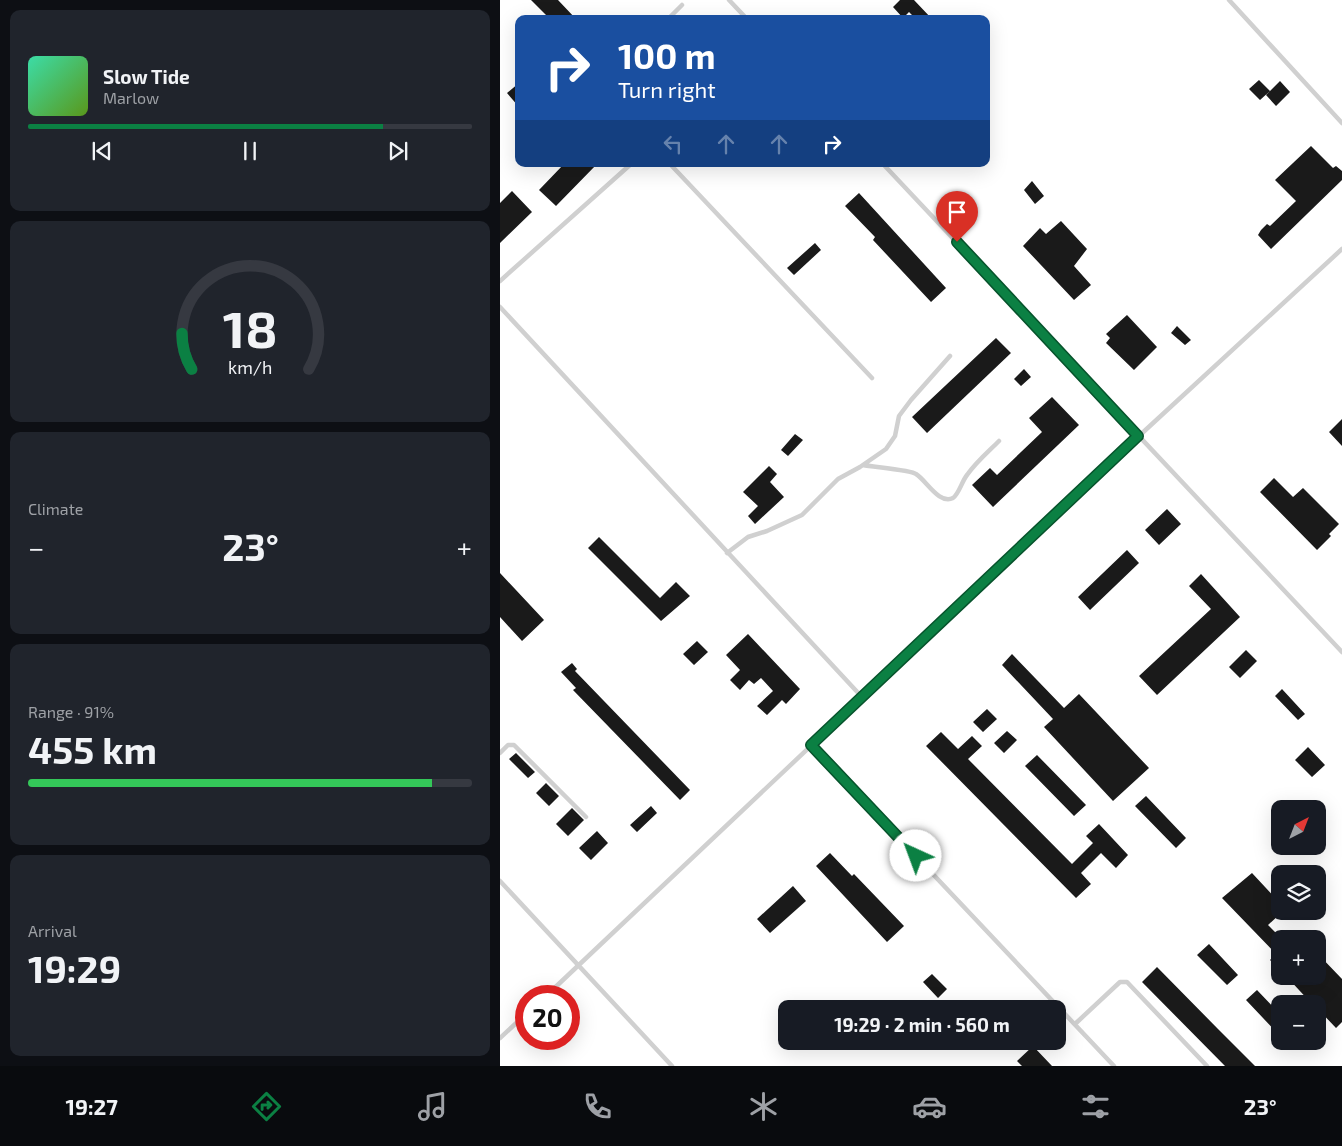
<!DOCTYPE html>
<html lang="en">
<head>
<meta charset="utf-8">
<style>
	:root { --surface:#171b24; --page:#20242c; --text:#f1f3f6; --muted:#9ea1a6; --line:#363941; --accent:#0b8043 }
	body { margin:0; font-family:"Exo 2",sans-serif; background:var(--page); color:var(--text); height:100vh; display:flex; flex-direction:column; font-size:19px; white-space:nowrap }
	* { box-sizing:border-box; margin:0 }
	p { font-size:16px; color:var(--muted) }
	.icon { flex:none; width:28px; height:28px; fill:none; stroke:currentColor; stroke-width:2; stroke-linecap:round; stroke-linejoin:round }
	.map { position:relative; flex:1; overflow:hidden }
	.panel { display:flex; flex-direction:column; gap:10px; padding:10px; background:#0d0f14; width:500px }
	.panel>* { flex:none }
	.guide { position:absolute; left:15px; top:15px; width:475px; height:152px; border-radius:10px; box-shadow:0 5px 20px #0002; background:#1a4fa0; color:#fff; overflow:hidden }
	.needle { width:32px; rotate:42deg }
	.controls { position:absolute; left:771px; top:800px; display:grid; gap:10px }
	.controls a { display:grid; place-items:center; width:55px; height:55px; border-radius:10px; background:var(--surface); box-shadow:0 5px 20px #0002; font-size:25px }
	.speed { position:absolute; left:15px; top:985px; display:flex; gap:10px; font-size:25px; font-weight:700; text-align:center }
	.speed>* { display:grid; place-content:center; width:65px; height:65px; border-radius:50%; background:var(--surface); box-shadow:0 5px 20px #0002; line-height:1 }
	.speed .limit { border:8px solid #d22; background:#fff; color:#111 }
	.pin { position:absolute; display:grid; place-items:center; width:42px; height:42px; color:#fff; margin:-51px -21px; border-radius:50% 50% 50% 0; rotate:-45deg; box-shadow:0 0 5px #0007 }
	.pin .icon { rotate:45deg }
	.me { position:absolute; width:55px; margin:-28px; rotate:317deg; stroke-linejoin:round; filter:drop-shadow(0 0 4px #0008) }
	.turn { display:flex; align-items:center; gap:18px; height:105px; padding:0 20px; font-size:22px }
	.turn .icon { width:65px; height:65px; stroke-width:2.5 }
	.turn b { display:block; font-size:35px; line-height:42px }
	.lanes { display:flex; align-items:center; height:48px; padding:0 20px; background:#0003; justify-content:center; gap:25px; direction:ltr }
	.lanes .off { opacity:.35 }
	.big { font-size:38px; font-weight:700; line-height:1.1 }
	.panel .card { flex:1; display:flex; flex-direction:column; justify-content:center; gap:8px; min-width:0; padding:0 18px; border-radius:10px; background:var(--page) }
	.panel .dial { align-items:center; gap:0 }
	.dial svg { height:130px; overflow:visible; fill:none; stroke:var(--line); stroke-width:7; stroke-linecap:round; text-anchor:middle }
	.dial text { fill:var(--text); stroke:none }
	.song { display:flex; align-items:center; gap:15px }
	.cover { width:60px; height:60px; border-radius:8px; background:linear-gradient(135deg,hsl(160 70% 55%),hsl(90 70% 35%)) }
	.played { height:5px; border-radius:2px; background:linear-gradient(90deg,var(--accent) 80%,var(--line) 80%) }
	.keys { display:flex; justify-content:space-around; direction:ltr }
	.heat { display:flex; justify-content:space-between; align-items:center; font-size:28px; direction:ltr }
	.charge { height:8px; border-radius:4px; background:linear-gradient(90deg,#34c759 91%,var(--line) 0) }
	.trip { position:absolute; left:278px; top:1000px; width:288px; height:50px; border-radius:10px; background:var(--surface); box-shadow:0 5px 20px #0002; font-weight:700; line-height:50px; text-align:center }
	.tab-bar { display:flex; height:80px; justify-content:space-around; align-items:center; background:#090b0e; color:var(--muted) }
	.tab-bar .icon { width:35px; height:35px }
	.tab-bar .current { color:var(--accent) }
	.tab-bar b { font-size:22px; color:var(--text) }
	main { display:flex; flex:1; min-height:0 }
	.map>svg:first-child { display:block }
</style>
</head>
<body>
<main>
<section class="panel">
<div class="card">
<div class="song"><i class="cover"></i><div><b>Slow Tide</b><p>Marlow</p></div></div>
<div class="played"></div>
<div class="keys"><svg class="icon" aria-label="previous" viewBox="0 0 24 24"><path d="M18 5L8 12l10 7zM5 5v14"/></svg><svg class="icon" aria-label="pause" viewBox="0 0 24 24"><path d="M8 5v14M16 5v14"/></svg><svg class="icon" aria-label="next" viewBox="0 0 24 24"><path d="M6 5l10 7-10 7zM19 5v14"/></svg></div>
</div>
<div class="card dial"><svg viewBox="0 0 100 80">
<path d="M14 69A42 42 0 1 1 86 69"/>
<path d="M14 69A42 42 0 0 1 8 47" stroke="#0b8043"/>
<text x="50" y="56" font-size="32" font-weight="700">18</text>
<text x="50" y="72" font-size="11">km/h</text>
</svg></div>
<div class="card"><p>Climate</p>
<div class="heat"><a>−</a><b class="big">23°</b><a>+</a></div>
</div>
<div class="card"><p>Range · 91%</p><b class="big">455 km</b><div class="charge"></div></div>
<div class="card"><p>Arrival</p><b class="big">19:29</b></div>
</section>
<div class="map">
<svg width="842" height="1066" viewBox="0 0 842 1066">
	<rect width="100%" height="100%" fill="#fff"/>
	<path fill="#1a1a1a" d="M31,0H58L76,19H50Z
		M400,0H414L432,19H416L409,12L403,18L393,7Z
		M759,80L770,91L760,100L749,89Z
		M780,81L790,92L776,106L766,95Z
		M19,83V107L7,93Z
		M811,146L833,168L836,166L842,171V180L771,249L758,235L761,230L767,224L770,226L796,201L775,180Z
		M64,164H97L56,206L39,190Z
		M532,181L544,196L535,204L524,190Z
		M12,191L32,212L0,243V203Z
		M359,193L446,288L431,302L373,240L375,237L345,206Z
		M561,221L587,249L574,266L591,285L574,300L523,246L540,228L546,234Z
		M315,243L321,250L294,275L287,268Z
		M627,315L657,347L634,370L606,343L610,338L606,334Z
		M677,326L691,340L685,345L671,333Z
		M496,338L511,353L427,433L412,417Z
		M524,369L531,377L521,386L514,379Z
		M552,397L579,425L493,507L472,485L490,468L497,475L542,432L529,418Z
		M842,419V446L829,432Z
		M295,434L303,440L288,456L281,450Z
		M269,466L277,474L270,482L284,497L255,524L248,516L258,506L243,492Z
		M774,478L793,497L803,488L839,524L829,534L831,536L817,550L760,492Z
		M667,509L681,524L659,545L645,530Z
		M99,537L160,598L176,582L190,596L161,621L88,548Z
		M627,550L639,563L590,610L578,597Z
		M0,573L44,620L22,641L0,617Z
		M701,574L740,617L657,695L639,676L711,609L689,586Z
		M248,634L300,689L286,704L282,700L267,715L257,706L273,691L261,678L254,684L249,680L240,690L230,680L240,670L226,655Z
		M197,641L208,652L194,665L183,654Z
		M746,650L757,661L740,678L729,667Z
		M512,654L564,708L579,694L649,768L613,801L544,727L553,719L502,665Z
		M72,663L77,669L75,671L190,790L180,800L73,690L76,688L61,672Z
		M782,689L805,714L798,720L775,696Z
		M487,709L497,719L483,732L473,722Z
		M507,731L517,740L504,753L494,743Z
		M441,732L458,749L472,736L482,746L468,759L572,864L593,843L586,836L599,824L628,855L616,868L601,853L581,873L591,884L576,898L426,746Z
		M808,747L825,765L812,777L795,760Z
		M16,753L35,772L28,778L9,759Z
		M537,755L586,805L574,816L525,766Z
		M46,783L59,796L49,806L36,793Z
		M646,796L686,838L676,848L635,806Z
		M151,806L157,813L137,832L130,825Z
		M72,808L84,820L68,836L56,824Z
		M97,831L108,843L91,860L79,848Z
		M330,853L352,876L354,874L404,926L387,942L316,866Z
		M752,873L780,903V914L768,925L780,937V970L770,960L776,954L722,898Z
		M293,886L306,901L270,933L257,919Z
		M709,944L738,975L727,985L697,955Z
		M818,954L842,979V1022L836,1028L818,1009V1004H812L786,976H818Z
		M657,967L718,1029L755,1066H725L642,982Z
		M432,974L447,989L438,998L423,982Z
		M757,990L780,1014V1036L746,1000Z
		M533,1046L552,1066H522L517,1061Z"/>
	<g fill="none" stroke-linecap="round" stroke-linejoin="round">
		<path stroke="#d0d0d0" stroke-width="4.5" d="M229,0L247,19
			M729,0L842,123
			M168,19L182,5
			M170,164L372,378
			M383,164L842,652
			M0,281L131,164
			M0,307L361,696
			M363,465C373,467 411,470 416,474C426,480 439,505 453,498C459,494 462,481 467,475C476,462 488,452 499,441
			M227,553L248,537L267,531L302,515L338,479L360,467L386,449L395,436L399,416L411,400L450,356
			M311,745L614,1066
			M0,753L8,745H14L86,817
			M0,881L172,1066
			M46,996L639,436L842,249
			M575,1024L620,982H627L707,1066
			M0,1038L26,1014"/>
	</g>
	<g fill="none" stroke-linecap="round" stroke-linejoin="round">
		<defs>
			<path id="route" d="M416,856L311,745L638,436L457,242"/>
		</defs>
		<use href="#route" stroke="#07532c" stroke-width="12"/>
		<use href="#route" stroke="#0b8043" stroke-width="9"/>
	</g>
</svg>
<div class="controls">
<a><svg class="needle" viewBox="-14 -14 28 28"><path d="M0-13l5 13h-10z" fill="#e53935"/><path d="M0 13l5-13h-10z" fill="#9ea1a6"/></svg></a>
<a><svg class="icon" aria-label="layers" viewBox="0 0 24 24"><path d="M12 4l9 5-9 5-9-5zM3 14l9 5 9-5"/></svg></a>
<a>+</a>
<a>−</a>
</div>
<div class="speed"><div class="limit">20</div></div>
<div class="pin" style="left:457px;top:242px;background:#d93025"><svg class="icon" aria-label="arrive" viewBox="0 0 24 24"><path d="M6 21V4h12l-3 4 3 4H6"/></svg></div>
<svg class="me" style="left:416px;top:856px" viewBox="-20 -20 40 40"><circle r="19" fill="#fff"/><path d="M0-13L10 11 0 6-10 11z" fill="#0b8043"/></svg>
<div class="trip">19:29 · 2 min · 560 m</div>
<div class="guide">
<div class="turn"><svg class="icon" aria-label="right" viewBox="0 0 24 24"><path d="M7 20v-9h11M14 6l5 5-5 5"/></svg><div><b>100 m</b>Turn right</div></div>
<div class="lanes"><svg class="icon off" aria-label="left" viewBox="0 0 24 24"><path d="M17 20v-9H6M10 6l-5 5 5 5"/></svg><svg class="icon off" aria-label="ahead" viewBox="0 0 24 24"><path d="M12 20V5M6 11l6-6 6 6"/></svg><svg class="icon off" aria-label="ahead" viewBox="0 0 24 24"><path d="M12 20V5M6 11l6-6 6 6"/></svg><svg class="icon" aria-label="right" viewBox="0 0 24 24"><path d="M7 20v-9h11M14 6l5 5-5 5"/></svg></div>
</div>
</div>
</main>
<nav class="tab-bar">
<b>19:27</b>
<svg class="icon current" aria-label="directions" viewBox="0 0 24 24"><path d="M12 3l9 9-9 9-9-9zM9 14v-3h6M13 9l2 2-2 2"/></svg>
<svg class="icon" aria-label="music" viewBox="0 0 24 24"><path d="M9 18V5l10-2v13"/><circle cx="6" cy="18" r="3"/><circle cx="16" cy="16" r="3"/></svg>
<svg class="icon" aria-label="phone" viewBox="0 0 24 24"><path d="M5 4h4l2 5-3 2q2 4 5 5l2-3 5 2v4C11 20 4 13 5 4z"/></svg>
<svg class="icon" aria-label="climate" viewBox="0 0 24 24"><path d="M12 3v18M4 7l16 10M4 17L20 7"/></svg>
<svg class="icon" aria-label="car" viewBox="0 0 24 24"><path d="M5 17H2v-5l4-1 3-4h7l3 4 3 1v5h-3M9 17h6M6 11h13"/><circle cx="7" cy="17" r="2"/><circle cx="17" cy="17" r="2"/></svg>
<svg class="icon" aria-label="filters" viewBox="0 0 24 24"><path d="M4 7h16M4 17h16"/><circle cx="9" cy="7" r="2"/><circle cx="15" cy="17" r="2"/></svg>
<b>23°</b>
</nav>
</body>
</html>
